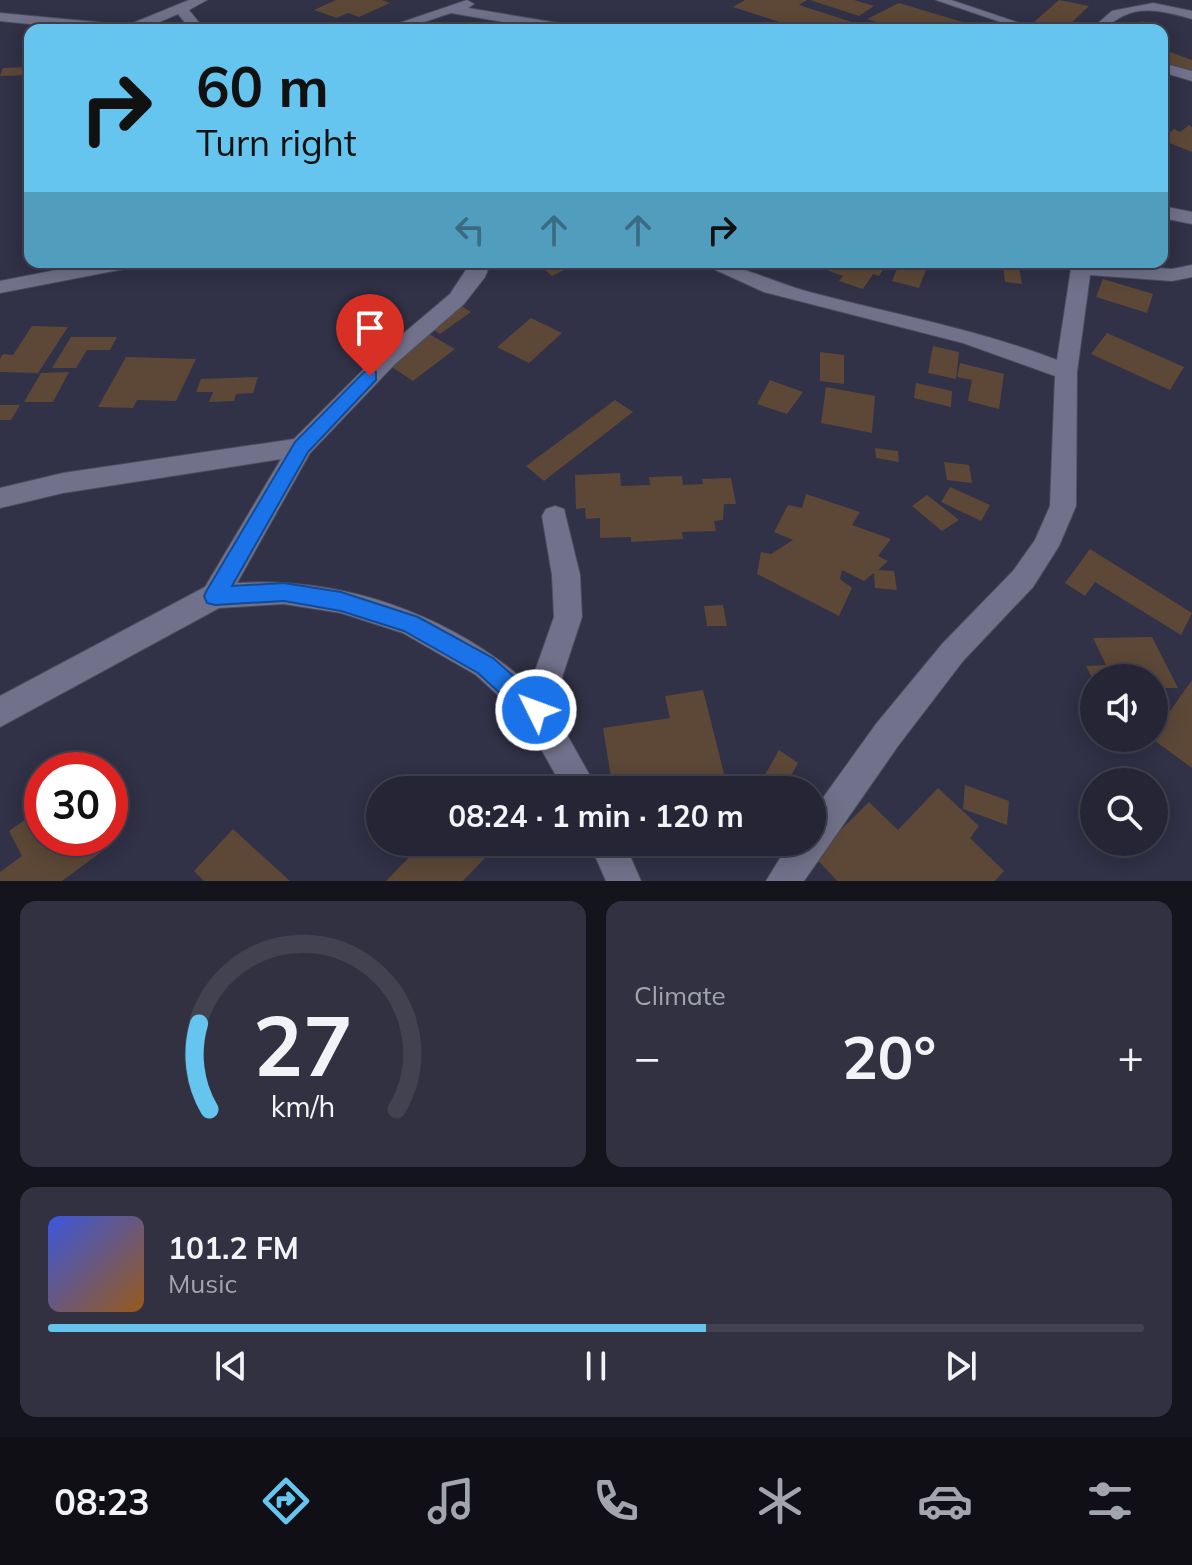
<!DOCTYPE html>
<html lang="en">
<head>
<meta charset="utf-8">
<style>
	:root { --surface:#252535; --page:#313141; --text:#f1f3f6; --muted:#a3a5ad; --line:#424250; --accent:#65c5ee }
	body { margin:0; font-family:Mulish,sans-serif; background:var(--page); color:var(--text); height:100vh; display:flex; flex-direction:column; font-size:30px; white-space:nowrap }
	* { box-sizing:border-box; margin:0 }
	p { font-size:26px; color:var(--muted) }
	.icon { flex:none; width:44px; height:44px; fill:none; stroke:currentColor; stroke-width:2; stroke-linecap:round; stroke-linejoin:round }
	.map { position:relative; height:881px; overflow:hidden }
	.details { display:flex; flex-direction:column; gap:20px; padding:20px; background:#14141d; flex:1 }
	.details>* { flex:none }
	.hud { position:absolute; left:24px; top:24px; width:1144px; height:244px; border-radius:16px; box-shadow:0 4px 20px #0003,0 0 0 2px var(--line); background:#65c5ee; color:#111; overflow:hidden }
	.controls { position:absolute; left:1080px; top:664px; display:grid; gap:16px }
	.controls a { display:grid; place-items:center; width:88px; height:88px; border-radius:50%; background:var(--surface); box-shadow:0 4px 20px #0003,0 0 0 2px var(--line); font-size:40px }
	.speed { position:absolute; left:24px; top:752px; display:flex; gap:16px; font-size:40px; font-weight:700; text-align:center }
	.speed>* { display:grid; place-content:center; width:104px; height:104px; border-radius:50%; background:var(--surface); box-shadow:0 4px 20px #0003,0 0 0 2px var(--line); line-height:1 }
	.speed .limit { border:12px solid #d22; background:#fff; color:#111 }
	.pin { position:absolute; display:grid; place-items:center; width:68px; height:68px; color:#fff; margin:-82px -34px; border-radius:50% 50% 50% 0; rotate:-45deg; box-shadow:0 0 8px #0007 }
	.pin .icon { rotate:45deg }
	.me { position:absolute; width:88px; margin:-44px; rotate:312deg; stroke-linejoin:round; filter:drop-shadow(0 0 6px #0008) }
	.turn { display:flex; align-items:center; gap:28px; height:168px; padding:0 40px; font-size:36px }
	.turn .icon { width:104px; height:104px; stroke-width:2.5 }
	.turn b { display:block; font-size:56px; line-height:68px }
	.lanes { display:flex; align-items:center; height:76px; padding:0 40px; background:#0003; justify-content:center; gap:40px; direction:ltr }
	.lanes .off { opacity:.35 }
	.big { font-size:60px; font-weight:700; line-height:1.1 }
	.details .card { flex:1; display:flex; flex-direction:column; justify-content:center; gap:12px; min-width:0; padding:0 28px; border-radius:16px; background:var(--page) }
	.details .dial { align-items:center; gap:0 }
	.dial svg { height:208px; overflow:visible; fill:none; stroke:var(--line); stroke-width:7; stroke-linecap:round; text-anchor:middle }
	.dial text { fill:var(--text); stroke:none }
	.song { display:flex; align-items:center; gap:24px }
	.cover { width:96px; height:96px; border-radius:12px; background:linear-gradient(135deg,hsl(230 70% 55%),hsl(30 70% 35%)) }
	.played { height:8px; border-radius:4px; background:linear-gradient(90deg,var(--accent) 60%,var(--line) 60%) }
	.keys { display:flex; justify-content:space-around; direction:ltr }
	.heat { display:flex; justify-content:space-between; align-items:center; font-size:44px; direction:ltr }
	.details .tiles { flex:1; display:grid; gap:20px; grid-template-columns:1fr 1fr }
	.card:last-child { grid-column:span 2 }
	.trip { position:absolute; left:366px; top:776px; width:460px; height:80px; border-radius:40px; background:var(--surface); box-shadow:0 4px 20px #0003,0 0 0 2px var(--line); font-weight:700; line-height:80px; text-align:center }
	.menu { display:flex; height:128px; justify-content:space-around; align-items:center; background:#0f0f15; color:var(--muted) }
	.menu .icon { width:56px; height:56px }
	.menu .active { color:var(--accent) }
	.menu b { font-size:36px; color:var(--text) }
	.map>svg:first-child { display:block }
</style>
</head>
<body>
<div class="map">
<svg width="1192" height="881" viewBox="0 0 1192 881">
	<rect width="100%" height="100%" fill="#313147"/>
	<path fill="#5d4837" d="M336,0H382L390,3L359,17L348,13L337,18L314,10Z
		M745,0H807L799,5L877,30H805L733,7Z
		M810,0H854L874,6L859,16Z
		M1059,0L1089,6L1064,30H1025Z
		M899,3L986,29V30H900L867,19Z
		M1142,21L1161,27L1126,30Z
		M1162,49L1192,60V72L1162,61Z
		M30,67V75L0,76L3,68Z
		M1189,125L1192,127V152L1162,140L1174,129L1180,132Z
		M557,262H580L552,276L543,268Z
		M812,262H888L879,276L873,274L863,289L839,281L843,276L810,264Z
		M900,262H929L919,288L892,281Z
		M1003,265L1019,267L1022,284L1005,282Z
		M1103,279L1153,294L1147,313L1096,297Z
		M460,305L471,312L440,334L429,327Z
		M531,318L562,333L529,363L497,347Z
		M32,326L68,327L38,373L0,372V359L3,354L13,355Z
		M1107,333L1184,367L1170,390L1091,354Z
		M429,334L455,349L413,381L387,364Z
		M71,337H117L110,350H87L76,368H52Z
		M933,346L959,352L956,379L928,373Z
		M820,352L844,355V384L820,381Z
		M126,357L196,359L176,401L137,400L133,408L98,407Z
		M960,363L1004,374L999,409L968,401L972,380L957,377Z
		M69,372L53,402H24L41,373Z
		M258,377L253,393L236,394L234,401L209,402L213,392H196L201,379Z
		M770,380L803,392L787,414L757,404Z
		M916,383L952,391L951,407L914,398Z
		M826,387L875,396L872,433L821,423Z
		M615,400L633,412L544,481L526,466Z
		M0,405H20L11,420H0Z
		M875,448L898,451L899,462L876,458Z
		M944,462L969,465L972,483L947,480Z
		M620,473L621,486L650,485L649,477L682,476L683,485L703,484L702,479L731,478L736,504H724L723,520L714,521L716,531L682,532L683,539L631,542V537L600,538V518L586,519L585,508L576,509L575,475Z
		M950,487L990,505L981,521L941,502Z
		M806,494L860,512L852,525L891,539L878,556L888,561L878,570L894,571L897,590L875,588L874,573L864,581L842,570L840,579L852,588L839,616L757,574L761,552L771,554L793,540L774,532L788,505L802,508Z
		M927,495L959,520L942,531L912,506Z
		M1090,549L1192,613L1181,635L1095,582L1085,596L1065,583Z
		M723,605L727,626H707L704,606Z
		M1152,637L1178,688H1154V678H1092L1086,666L1106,665L1093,638Z
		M1192,680V768L1151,738Z
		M703,690L728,790H613L603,728L670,718L665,696Z
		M779,750L798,763L783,790L762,780Z
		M965,785L1009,801L1007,825L963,809Z
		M938,788L979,826L970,838L1004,871L995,881H837L814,856L869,802L898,830Z
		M42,808V838H98L105,849L62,881H0V872L22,856L9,831Z
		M233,829L290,881H204L194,871Z
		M424,842H500L463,881H386Z"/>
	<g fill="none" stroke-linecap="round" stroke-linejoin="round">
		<defs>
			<path id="service" d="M936,0H951L1040,30H1024Z"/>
			<path id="minor" d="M189,0H207L189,10L205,30H191L178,14L141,30H90L0,21V13L128,25Z
				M467,0L474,4L468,8L576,26L583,30H550L451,13L400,30H379Z
				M1153,3L1192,11V19C1170,13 1145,5 1123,16C1109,23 1106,30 1090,30L1112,11Z
				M1162,63L1192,71V81L1162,72Z
				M1162,206L1192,212V224L1162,218Z
				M97,262H139L129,268L0,293V281Z
				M471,262H491L485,277L464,304L394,365L310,453L237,583C344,577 449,614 530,685L554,617L552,575L542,516L546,509L555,506L564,509L580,575L582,617L552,708L598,790H564L525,720L476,675L403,633L341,613L284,604L219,608L0,727V696L205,587L281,459L63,493L0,508V488L63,473L294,439L378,355L450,294Z
				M698,262C737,262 772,282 809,292C893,314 976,329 1057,360L1072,262L1172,269L1192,265V277L1172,281L1090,275L1077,372L1076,506L1059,546L1033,587L963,661L898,746L804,881H766L790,842H812V813L876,724L943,643L1013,571L1035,540L1050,506L1055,376L963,343L764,292Z
				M589,842H624L641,881H606Z"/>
		</defs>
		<use href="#service" stroke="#4b4c5e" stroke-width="2"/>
		<use href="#minor" stroke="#4b4c5e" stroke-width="2"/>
		<use href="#service" fill="#71718b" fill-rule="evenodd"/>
		<use href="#minor" fill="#71718b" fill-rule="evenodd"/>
	</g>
	<path fill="#1a73e8" stroke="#114b97" stroke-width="2" d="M370,370L376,372V380L308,452L232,586L284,583L341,592L418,617L493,658L544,703L547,710L544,718L536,722L527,718L478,673L404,631L341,611L284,601L215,605L207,603L204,596L207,590L295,442L364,372Z"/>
</svg>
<div class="controls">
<a><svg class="icon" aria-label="sound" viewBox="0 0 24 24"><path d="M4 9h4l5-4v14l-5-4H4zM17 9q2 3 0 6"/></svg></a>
<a><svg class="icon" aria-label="search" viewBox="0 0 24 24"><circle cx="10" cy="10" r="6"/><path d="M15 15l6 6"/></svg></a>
</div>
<div class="speed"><div class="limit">30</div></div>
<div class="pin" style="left:370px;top:376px;background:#d93025"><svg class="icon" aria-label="arrive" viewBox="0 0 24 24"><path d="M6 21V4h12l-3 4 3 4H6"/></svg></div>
<svg class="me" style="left:536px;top:710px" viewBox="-20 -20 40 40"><circle r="17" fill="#1a73e8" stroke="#fff" stroke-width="3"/><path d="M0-11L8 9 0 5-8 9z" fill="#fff"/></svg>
<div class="trip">08:24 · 1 min · 120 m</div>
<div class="hud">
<div class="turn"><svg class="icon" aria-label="right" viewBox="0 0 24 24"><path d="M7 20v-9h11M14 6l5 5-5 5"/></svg><div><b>60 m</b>Turn right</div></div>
<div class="lanes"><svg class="icon off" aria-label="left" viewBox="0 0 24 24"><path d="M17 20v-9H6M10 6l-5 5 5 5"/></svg><svg class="icon off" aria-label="ahead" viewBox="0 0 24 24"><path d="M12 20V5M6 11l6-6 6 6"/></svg><svg class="icon off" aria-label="ahead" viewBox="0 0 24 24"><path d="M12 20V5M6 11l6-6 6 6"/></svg><svg class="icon" aria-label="right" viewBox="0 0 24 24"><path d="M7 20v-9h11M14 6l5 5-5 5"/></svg></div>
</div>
</div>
<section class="details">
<div class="tiles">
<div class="card dial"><svg viewBox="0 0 100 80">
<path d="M14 69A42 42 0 1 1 86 69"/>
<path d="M14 69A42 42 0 0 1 10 36" stroke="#65c5ee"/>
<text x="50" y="56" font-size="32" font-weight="700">27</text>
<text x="50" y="72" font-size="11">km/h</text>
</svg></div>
<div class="card"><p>Climate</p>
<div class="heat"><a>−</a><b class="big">20°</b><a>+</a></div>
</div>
<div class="card">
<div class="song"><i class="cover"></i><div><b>101.2 FM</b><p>Music</p></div></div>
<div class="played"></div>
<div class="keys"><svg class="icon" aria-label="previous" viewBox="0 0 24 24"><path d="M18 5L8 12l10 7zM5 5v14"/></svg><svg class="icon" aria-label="pause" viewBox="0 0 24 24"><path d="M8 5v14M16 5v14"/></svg><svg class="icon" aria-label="next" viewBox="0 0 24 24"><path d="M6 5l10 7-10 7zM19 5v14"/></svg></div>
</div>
</div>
</section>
<nav class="menu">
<b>08:23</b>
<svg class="icon active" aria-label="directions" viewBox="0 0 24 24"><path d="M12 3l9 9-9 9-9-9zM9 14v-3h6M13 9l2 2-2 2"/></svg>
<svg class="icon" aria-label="music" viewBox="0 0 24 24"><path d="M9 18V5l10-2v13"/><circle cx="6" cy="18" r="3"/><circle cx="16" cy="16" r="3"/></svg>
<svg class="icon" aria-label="phone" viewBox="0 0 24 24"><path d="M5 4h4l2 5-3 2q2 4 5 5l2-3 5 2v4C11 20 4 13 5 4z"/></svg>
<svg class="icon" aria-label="climate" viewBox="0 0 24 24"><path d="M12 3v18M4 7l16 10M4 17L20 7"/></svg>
<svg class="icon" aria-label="car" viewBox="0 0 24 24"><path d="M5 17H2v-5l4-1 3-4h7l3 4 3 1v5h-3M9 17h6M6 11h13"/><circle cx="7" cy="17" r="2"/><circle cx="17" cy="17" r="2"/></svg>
<svg class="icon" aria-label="filters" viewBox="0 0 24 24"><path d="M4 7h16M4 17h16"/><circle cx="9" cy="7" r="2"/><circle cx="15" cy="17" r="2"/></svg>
</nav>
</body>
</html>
